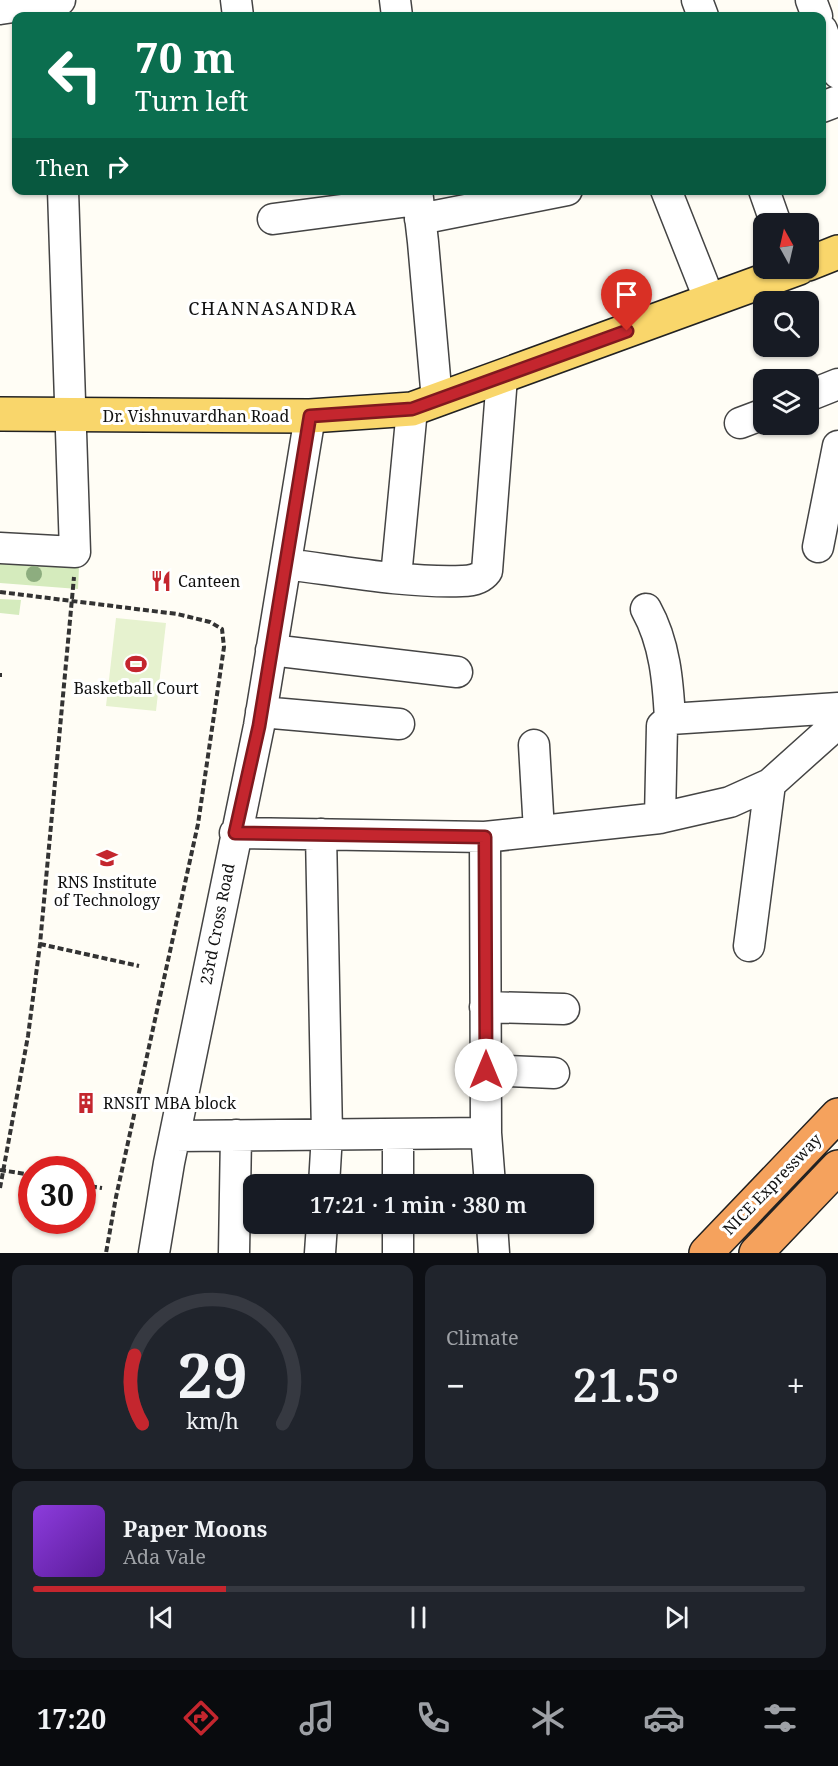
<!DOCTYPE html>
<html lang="en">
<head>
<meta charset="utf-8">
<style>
	:root { --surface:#171b24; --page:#20242c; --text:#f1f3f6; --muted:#9ea1a6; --line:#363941; --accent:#c4262e }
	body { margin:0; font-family:"Noto Serif",serif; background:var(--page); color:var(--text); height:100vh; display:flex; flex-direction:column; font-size:22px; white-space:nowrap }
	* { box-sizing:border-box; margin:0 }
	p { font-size:20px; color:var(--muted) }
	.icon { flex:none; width:33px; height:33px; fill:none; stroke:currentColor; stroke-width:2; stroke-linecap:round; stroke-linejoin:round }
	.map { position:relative; height:1253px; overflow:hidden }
	.panel { display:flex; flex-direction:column; gap:12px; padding:12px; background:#0d0f14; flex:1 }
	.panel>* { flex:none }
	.hud { position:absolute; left:12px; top:12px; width:814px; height:183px; border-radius:12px; box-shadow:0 2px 4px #0004; background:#0b6e4f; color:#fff; overflow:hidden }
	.needle { width:39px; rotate:352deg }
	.controls { position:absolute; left:753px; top:213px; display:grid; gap:12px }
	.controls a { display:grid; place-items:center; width:66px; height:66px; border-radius:12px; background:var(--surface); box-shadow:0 2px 4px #0004; font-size:30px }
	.speed { position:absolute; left:18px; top:1156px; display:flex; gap:12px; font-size:30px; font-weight:700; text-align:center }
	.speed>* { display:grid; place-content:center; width:78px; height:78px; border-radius:50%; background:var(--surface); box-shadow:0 2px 4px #0004; line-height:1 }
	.speed .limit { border:9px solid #d22; background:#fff; color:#111 }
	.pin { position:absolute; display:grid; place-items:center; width:51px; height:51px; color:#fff; margin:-62px -26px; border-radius:50% 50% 50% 0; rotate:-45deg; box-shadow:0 0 6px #0007 }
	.pin .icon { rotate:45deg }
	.me { position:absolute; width:66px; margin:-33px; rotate:0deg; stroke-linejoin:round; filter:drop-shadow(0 0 4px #0008) }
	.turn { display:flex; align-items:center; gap:21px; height:126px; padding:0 24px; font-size:27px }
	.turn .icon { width:78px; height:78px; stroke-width:2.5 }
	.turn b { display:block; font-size:42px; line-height:51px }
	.then { display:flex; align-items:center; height:57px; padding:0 24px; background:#0003; gap:12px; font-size:22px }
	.big { font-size:45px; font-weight:600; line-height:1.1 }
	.panel .widget { flex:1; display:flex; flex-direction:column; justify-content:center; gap:9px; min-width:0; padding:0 21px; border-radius:12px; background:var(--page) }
	.panel .dial { align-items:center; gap:0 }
	.dial svg { height:156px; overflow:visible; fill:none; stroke:var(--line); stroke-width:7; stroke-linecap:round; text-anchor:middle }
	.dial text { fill:var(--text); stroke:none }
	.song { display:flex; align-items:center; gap:18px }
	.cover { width:72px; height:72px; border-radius:9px; background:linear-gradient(135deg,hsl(270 70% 55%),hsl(270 70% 35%)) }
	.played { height:6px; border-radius:3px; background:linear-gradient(90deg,var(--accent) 25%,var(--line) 25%) }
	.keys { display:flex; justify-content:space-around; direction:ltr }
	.heat { display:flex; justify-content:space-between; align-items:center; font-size:33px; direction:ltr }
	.panel .tiles { flex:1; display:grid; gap:12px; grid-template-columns:1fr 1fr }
	.widget:last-child { grid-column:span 2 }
	.trip { position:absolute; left:243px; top:1174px; width:351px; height:60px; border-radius:12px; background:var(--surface); box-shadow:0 2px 4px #0004; font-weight:600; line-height:60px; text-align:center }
	.tabs { display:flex; height:96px; justify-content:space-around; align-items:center; background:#090b0e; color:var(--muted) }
	.tabs .icon { width:42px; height:42px }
	.tabs .current { color:var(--accent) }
	.tabs b { font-size:27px; color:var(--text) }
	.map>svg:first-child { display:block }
</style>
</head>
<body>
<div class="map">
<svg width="838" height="1253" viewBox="0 0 838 1253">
	<rect width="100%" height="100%" fill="#fffdf5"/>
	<path fill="#d5ebbd" d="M0,561L79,567L78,589L0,583Z
		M0,599L21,600L19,615L0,613Z"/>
	<path fill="#e6f2cf" d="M116,618L166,623L156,711L106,706Z"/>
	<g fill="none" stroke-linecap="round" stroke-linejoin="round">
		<defs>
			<path id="minor" d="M236,0L238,16
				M395,0L397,16
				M697,0L703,16
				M811,0L817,16
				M0,9L60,0
				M822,30L838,73
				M822,107L838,101
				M417,190L423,242L437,400
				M666,190L710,301
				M764,190L776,224
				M273,219L417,200
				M420,219L567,190
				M808,396L838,384
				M740,423L764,414
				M818,547L838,446
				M0,548L75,552L63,190
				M286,564C342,571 405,583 462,581C471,581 481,579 487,571L502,377
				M396,577L412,409
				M646,609C665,643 668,682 670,719L662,726L660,818
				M271,650L457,672
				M261,712L399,724
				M670,719L838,708
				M534,745L539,831
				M235,833L485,837L660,818L730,802L770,784L838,723
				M321,834L327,1134L324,1185
				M485,837L486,1133L490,1185
				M749,946L770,784
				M485,1007L564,1009
				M486,1070L554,1073
				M398,1134V1185
				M175,1136L486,1133
				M398,1224V1253
				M492,1224L494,1253
				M154,1253L169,1163L259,726L310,416
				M234,1253L236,1135
				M320,1253L322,1224"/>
			<path id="major" d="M808,264L838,252
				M0,414L310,416L412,409L799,268"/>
			<path id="highway" d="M706,1253L838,1115
				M756,1253L838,1167"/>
		</defs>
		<use href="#minor" stroke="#444" stroke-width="33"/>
		<use href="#major" stroke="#222" stroke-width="36"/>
		<use href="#highway" stroke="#222" stroke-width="36"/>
		<path stroke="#333" stroke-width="4" stroke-dasharray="6 3" stroke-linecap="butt" d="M0,592L177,614L210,622L222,629L224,647L198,824L116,1197L106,1253
			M0,675H2
			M40,944L139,966
			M0,1170L32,1175
			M82,1185L102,1188
			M0,1188L28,1036L40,944L74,577"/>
		<use href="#minor" stroke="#fff" stroke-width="30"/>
		<use href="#major" stroke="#f9d66b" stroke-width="33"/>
		<use href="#highway" stroke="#f5a25d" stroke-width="33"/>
	</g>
	<circle fill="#8dad7f" cx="34" cy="574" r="8"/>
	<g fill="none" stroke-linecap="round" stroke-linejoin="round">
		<defs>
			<path id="route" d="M486,1070L485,837L235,833L259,726L310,416L412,409L627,331"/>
		</defs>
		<use href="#route" stroke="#7f191e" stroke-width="15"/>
		<use href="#route" stroke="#c4262e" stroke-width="10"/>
	</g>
	<defs>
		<symbol id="restaurant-bare" viewBox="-9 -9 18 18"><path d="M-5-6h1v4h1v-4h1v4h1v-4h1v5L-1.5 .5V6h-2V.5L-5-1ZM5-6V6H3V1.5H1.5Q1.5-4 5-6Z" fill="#c4262e" stroke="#fff" stroke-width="2.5" paint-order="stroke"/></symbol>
		<symbol id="stadium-bare" viewBox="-9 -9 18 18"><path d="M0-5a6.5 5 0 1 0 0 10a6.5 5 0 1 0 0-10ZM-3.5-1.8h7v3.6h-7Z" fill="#c4262e" stroke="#fff" stroke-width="2.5" paint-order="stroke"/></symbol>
		<symbol id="university-bare" viewBox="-9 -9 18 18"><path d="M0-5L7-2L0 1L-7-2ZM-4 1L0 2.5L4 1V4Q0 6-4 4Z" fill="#c4262e" stroke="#fff" stroke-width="2.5" paint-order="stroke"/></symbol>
		<symbol id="building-bare" viewBox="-9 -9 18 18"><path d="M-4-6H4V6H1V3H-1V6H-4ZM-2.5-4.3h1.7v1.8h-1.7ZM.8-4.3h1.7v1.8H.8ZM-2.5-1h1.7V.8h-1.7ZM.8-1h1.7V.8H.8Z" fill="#c4262e" stroke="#fff" stroke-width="2.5" paint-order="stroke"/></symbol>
	</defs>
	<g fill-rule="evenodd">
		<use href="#restaurant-bare" x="146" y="566" width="30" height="30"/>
		<use href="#stadium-bare" x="121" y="649" width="30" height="30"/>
		<use href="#university-bare" x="92" y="843" width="30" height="30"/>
		<use href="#building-bare" x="71" y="1088" width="30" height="30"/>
	</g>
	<g text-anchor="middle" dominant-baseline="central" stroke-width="6" stroke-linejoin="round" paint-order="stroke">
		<g font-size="16" fill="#111" stroke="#fff">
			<text x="196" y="416">Dr. Vishnuvardhan Road</text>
			<text transform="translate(217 924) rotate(-79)">23rd Cross Road</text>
			<text transform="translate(772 1184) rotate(-46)">NICE Expressway</text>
		</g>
		<g font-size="16" fill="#111" stroke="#fff" text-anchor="start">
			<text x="178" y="581">Canteen</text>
			<text x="136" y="688" text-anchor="middle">Basketball Court</text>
			<text x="107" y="882" text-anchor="middle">RNS Institute<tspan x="107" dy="18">of Technology</tspan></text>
			<text x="103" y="1103">RNSIT MBA block</text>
		</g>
		<g font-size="18" letter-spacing="1.5" fill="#111" stroke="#fff">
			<text x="273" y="308">CHANNASANDRA</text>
		</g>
	</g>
</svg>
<div class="controls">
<a><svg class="needle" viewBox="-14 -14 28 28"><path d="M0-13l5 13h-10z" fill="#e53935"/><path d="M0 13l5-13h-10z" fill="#9ea1a6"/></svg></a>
<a><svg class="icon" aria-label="search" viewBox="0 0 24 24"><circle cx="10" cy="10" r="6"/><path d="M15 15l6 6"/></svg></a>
<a><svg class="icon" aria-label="layers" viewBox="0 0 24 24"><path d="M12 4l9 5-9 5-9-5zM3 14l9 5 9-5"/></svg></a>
</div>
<div class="speed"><div class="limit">30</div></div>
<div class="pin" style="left:627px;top:331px;background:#d93025"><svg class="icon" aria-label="arrive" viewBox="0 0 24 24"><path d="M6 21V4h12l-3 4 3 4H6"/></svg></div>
<svg class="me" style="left:486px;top:1070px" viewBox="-20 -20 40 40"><circle r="19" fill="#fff"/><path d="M0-13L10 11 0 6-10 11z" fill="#c4262e"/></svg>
<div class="trip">17:21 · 1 min · 380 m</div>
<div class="hud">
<div class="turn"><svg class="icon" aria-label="left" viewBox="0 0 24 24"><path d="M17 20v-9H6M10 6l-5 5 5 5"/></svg><div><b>70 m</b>Turn left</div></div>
<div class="then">Then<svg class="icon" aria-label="right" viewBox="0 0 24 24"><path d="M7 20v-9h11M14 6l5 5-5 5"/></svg></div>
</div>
</div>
<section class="panel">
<div class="tiles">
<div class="widget dial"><svg viewBox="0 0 100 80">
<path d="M14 69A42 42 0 1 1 86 69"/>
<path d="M14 69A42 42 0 0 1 10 34" stroke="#c4262e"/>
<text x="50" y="56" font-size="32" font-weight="700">29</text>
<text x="50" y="72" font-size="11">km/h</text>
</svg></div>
<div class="widget"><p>Climate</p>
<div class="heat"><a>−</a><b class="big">21.5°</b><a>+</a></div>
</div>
<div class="widget">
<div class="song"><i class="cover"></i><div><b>Paper Moons</b><p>Ada Vale</p></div></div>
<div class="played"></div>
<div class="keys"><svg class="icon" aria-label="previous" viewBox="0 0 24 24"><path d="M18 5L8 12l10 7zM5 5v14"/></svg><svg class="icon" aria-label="pause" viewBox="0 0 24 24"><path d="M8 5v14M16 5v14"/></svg><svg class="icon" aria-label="next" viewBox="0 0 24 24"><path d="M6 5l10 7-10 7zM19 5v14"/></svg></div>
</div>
</div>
</section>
<nav class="tabs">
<b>17:20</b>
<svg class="icon current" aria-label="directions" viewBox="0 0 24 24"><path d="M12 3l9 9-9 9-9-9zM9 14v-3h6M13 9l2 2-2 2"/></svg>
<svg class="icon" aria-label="music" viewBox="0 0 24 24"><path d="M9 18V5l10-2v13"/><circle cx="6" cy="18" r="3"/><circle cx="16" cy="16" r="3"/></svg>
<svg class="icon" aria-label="phone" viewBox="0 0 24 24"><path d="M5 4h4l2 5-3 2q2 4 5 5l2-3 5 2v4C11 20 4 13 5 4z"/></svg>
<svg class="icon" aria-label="climate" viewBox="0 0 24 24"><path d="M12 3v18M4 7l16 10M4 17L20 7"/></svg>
<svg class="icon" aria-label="car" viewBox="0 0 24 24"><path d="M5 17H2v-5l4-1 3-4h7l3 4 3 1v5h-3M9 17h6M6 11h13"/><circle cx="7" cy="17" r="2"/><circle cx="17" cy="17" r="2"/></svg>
<svg class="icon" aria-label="filters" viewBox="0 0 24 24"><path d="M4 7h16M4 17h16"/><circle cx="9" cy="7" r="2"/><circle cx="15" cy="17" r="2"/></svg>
</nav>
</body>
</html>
